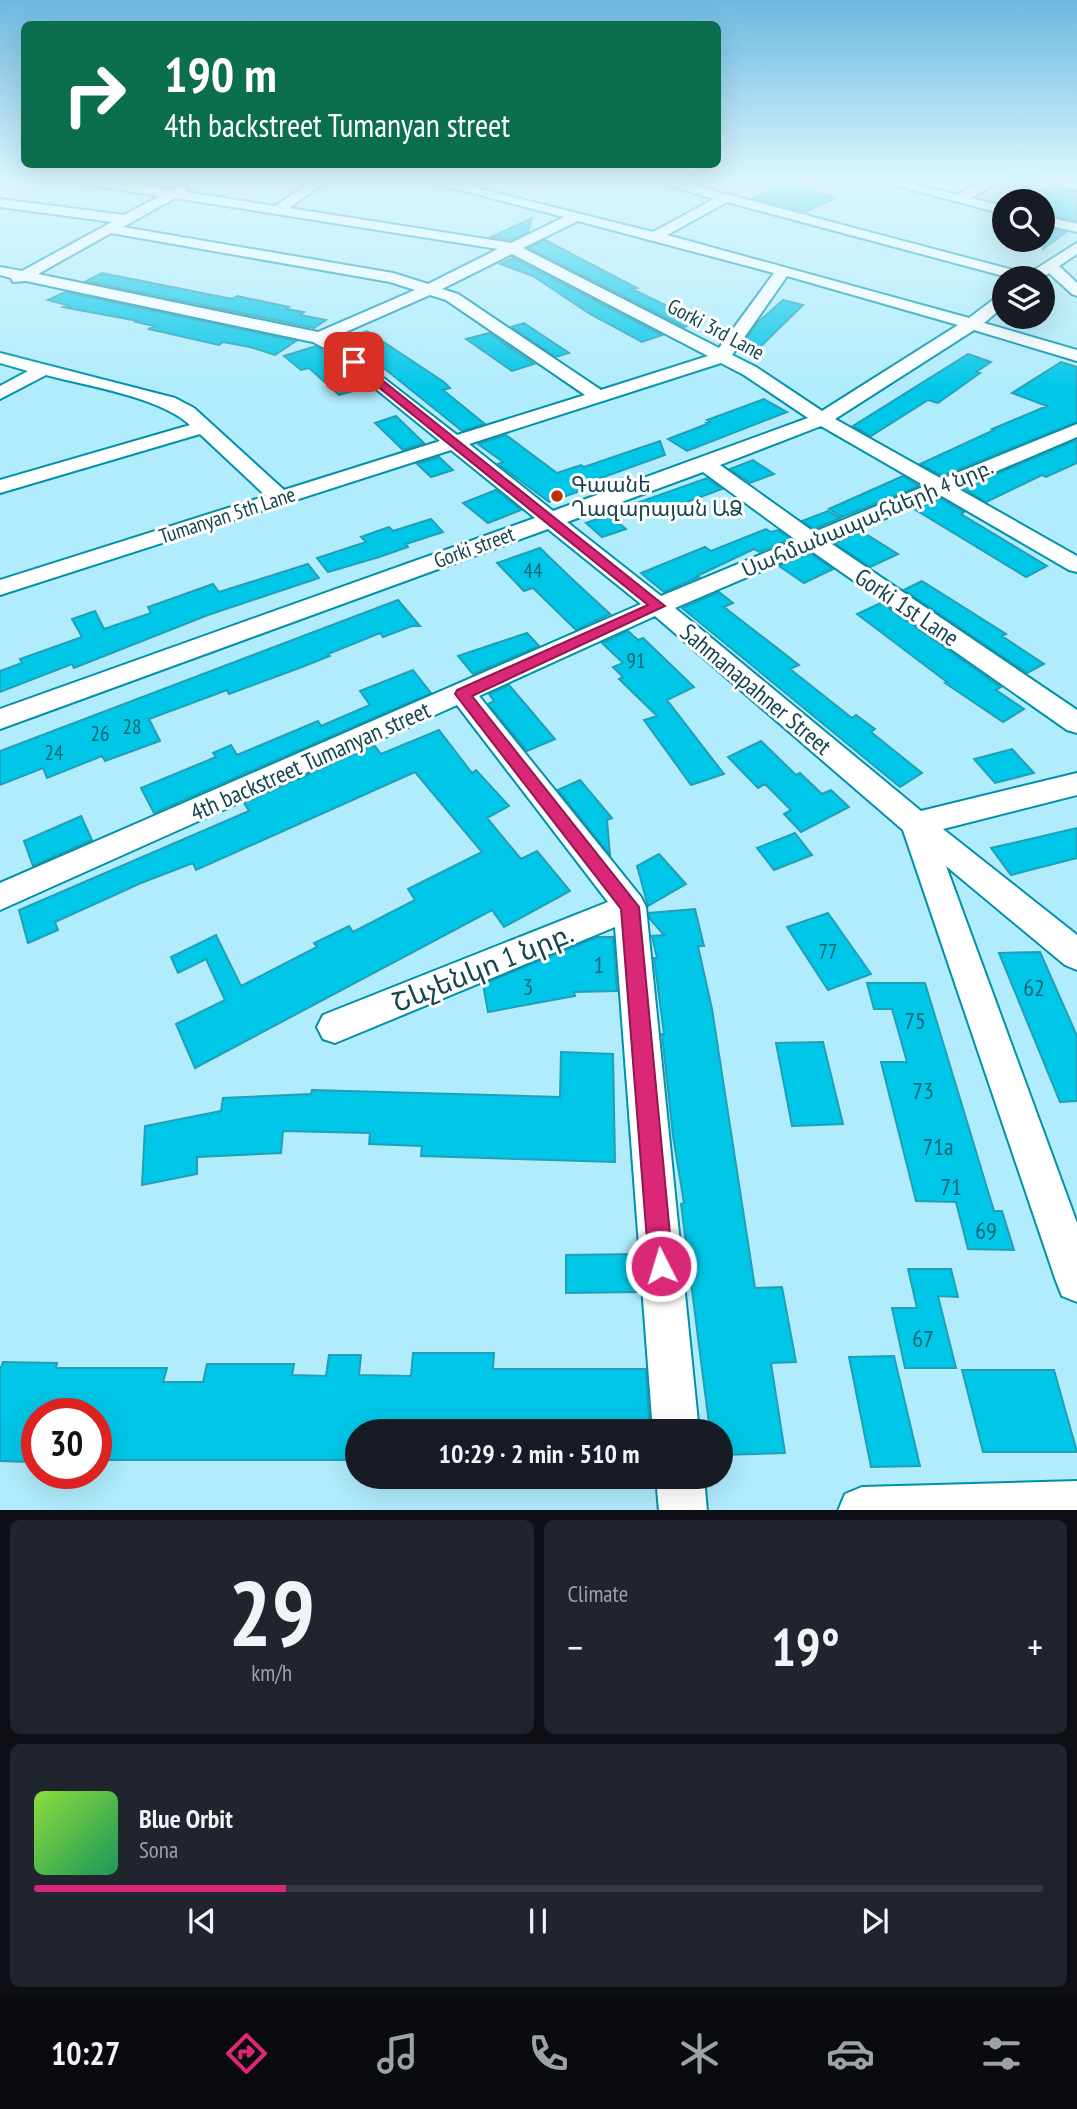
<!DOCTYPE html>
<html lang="en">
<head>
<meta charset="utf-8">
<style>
	:root { --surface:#171b24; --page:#20242c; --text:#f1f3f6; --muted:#9ea1a6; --line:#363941; --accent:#db2777 }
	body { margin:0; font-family:"PT Sans Narrow","Noto Sans Armenian",sans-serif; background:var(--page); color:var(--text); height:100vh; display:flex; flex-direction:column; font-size:26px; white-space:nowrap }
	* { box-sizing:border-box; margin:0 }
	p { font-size:23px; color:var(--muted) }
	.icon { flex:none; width:38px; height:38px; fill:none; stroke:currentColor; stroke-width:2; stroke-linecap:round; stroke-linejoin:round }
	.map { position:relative; height:1510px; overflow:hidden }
	.panel { display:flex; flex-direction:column; gap:10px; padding:10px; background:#0d0f14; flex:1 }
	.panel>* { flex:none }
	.banner { position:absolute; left:21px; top:21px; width:700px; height:147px; border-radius:10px; box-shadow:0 7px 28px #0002; background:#0b6e4f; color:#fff; overflow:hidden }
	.tools { position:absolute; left:992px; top:189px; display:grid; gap:14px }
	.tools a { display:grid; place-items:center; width:63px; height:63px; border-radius:50%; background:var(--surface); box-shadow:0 7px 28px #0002; font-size:35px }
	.speed { position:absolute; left:21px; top:1398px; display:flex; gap:14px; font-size:35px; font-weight:700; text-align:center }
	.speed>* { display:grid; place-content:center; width:91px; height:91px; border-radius:50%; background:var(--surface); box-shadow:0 7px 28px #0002; line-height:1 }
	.speed .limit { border:10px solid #d22; background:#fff; color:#111 }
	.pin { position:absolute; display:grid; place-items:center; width:60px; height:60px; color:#fff; margin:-30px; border-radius:14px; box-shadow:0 4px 10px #0006 }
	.me { position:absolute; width:77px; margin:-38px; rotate:355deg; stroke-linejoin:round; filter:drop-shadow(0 0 5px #0008) }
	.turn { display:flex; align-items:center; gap:24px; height:147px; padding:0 28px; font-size:32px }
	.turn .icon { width:91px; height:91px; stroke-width:2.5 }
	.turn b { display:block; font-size:49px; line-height:60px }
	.big { font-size:52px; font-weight:700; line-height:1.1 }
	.panel .tile { flex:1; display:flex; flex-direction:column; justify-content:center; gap:10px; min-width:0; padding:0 24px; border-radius:10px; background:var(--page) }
	.panel .dial { align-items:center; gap:0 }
	.dial b { font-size:91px; line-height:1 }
	.song { display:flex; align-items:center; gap:21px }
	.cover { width:84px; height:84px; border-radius:10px; background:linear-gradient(135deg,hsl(90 70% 55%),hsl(150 70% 35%)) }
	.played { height:7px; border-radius:4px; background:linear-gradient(90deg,var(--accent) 25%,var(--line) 25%) }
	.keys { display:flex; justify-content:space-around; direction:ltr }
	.heat { display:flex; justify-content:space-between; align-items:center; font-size:38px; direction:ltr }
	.panel .tiles { flex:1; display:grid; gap:10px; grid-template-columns:1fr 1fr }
	.tile:last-child { grid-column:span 2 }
	.trip { position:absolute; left:345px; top:1419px; width:388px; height:70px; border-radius:35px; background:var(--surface); box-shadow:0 7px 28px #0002; font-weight:700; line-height:70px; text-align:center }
	.tabs { display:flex; height:112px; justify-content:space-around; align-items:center; background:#090b0e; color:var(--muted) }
	.tabs .icon { width:49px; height:49px }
	.tabs .on { color:var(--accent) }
	.tabs b { font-size:32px; color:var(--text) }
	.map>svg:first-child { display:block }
</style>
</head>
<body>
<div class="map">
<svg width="1077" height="1511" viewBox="0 0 1077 1511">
	<rect width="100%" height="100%" fill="#b0ecfc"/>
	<path fill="#00c6e7" stroke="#229fb8" stroke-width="2" d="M785,184L808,190L814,187L816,192L836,198L805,212L753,198Z
		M1052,186L1077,192V221L1043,214V192Z
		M532,218L528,232L511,240L491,237Z
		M1043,227L1066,232L1043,249Z
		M545,240L637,288L632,289L700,322L684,327L529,248Z
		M513,258L662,335L642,342L590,314L533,276L500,264Z
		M102,273L232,299L237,296L289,307L286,309L304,312L300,315L326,320L314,328L86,281Z
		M65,292L296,341L275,355L250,347L223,342L219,345L149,329L154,326L136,322L138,321L63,307L67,305L48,300Z
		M783,300L803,305L753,354L739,350L758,322Z
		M524,323L569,353L556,357L511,327Z
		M367,331L444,382L450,388L443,390L485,424L462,431L365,353L361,357L339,340Z
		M489,333L534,364L512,371L466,339Z
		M316,346L349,371L365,388L339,395L309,368L301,370L284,356Z
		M968,354L991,362L976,372L980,373L938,403L928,400L871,436L853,426Z
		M1061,362L1077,367V422L942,476L920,464L994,430L992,429L1047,406L1012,393Z
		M764,399L787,412L687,451L668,439L707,424L706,423L710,422L707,420Z
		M396,416L424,443L403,450L375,423Z
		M506,435L557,473L581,465L584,467L660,441L665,455L576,487L580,491L549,502L498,464L503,462L478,444Z
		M1077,440V463L1046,477L1042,475L986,502L963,488Z
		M439,457L453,470L431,477L417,464Z
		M753,460L774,474L750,483L730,469Z
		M903,476L919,486L842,517L829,509Z
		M707,478L722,489L647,517L631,505Z
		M496,490L521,510L488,523L463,503Z
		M940,498L964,512L961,514L1047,566L1026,577L914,509Z
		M828,511L840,518L814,529L802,521Z
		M609,515L626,529L602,537L586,523Z
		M431,519L443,532L406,544L408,547L379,557L328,572L317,558L366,542L361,537L389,527L393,531Z
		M766,529L771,532L778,530L791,539L759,552L754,549L697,576L699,577L664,592L641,573L705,547L711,551Z
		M861,531L898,554L870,567L834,543Z
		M540,548L570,577L610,614L576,630L533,588L524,591L497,563Z
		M810,553L833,569L804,583L779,566Z
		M308,564L319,578L208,615L74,668L72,664L0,692V671L22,663L20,659L82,637L72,619L95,611L104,629L151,613L148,607L213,584L219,592Z
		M922,581L1006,634L1002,636L1044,664L1027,673L904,590Z
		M719,592L733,603L724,607L799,665L790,669L852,718L856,715L875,729L871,732L922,773L900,787L682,608Z
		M398,600L420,626H412L383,637L380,633L328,654L330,656L302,667L229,694L227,690L149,719L160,741L105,761L102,756L47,778L43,768L0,785V751Z
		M881,603L1001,687L996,690L1024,709L1003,722L945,683L947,682L857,614Z
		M628,631L638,640L643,638L694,687L667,700L724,774L691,785L644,720L657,716L619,679L623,677L613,667L623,663L602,643Z
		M527,633L539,646L473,674L458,656Z
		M413,670L431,693L154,813L141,788L216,757L213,753L231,745L237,755L318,721L321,726L370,705L360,691Z
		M509,685L555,739L527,751L488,704L494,701L489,694Z
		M439,730L472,773L476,770L509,806L487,818L521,859L537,851L570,891L504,927L492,910L195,1068L176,1024L225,1000L206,959L178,973L171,957L216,935L241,986L317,947L314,943L349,926L353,932L415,900L408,889L482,852L415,772L196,870L193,863L141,883L55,922L58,930L28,943L19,910L249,811L244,803L374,745L381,754Z
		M761,741L796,775L800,773L822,794L831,790L849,807L801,832L784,814L791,810L765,784L758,788L728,757Z
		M1012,749L1034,773L995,783L974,759Z
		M580,780L612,818L607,820L610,855L558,790Z
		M81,816L92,840L33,866L24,841Z
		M1077,828V858L1011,875L991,848Z
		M795,833L812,855L774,870L757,848Z
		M659,854L686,884L648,906L637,866Z
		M695,909L704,946H698L712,1009L755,1288L782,1287L796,1362L771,1363L785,1453L721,1455V1432H710L681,1204L684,1203L673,1136L662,1034H664L654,958H657L652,936L664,935L650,919L649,913Z
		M828,913L871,974L828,990L787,927Z
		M597,937H613L617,991L574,992L575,996L488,1012L483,984Z
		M1040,952L1077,1036V1101L1060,1102L999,953Z
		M867,983H925L994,1211H1002L1014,1250L968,1249L956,1202L916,1201L881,1062H907L892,1009H874Z
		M823,1042L843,1124L792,1126L776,1043Z
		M561,1052L613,1054L615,1162L421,1156L422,1146L369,1144L370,1133L283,1131L281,1153L197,1157V1174L142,1185L145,1126L221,1111L223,1098L311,1094L312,1090L560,1097Z
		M637,1254L640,1292L566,1293V1255Z
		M908,1269H951L958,1297L938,1296L956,1368H905L892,1308H917Z
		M413,1353H494L493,1369H646L650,1432H357V1460H96V1414H37V1430L27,1462L0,1461V1370L3,1362L57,1363L56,1368H167L163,1382H203L207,1364H294L292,1375L326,1376L329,1355H361L359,1375L411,1376Z
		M894,1356L920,1466L871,1467L849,1357Z
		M962,1370H1054L1077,1452H983Z"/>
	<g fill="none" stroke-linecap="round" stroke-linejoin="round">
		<defs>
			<path id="minor" d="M64,178H96L171,190L182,185L188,189L186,192L275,206L316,178H331L289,208L511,243L564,217L414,178H437L653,232L714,199L645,178H666L1028,274L1077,243V254L1059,266L1077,283V296L1072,294L1049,273L1042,278H1011L727,202L667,235L969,318L998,296L1004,294V306L984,323L1077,350V361L974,330L835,419L942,479L1077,424V437L957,488L1077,556V572L1069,570L940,495L829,542L1077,710V733L1067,730L810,550L675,608L921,811L1077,773V795L943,829L1077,935V970L1065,965L946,866L1077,1223V1302L1062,1296L1056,1281L903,830L655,616L479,696L641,897L646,907L699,1432H653L615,927L335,1043L323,1039L317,1027L323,1015L608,902L457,705L0,910V883L641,604L548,529L0,729V709L535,518L451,450L0,595V580L266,496L200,434L0,493V480L190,425C160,397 87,386 46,375L0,399V386L28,371L0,363V353L175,398L194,408L284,490L440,441L328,350L313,342L26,281L13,282L11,278L0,275V267L22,271L112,222L0,207V199L124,215L160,196L70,182ZM175,198L498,249L428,284L393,273L123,227ZM578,221L774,273L719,348L523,248ZM111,233L390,282L415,290L318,332L38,274ZM512,254L708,356L601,390L458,294L442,289ZM787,276L958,325L822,411L756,367L732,355ZM430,295L446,300L585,395L457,435L332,338ZM721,363L744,375L808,418L553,511L469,444ZM821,426L925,486L814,532L720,465ZM703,472L796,540L661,596L567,522Z
				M867,178H889L959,195C973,183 987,178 1005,178L971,198L1004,206V214Z
				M1033,178H1058L1077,182V190Z
				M1043,216L1077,224V232L1043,224Z
				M656,1477H704L707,1511H659Z
				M1077,1481V1511H838L845,1494L862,1487Z"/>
		</defs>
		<use href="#minor" stroke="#0091aa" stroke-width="4"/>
		<use href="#minor" fill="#fff" fill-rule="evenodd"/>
	</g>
	<linearGradient id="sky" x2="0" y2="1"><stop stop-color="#6db8e0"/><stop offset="0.46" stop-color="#dbf6fe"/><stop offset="1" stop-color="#dbf6fe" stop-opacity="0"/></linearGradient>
	<rect width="1077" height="390" fill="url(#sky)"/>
	<path fill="#db2777" stroke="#8e194d" stroke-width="2" d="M350,360H357L665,606L472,696L639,907L673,1266L670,1274L661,1278L653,1274L649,1266L621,909L455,694L457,690L648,605L350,364Z"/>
	<circle fill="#bc3205" stroke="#fff" stroke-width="2.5" cx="557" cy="496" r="7"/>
	<g text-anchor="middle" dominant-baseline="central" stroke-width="6" stroke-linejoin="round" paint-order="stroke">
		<g font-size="21" fill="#14444f" stroke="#fff">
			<text transform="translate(716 329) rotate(28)">Gorki 3rd Lane</text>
			<text transform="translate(227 515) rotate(-18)">Tumanyan 5th Lane</text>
			<text transform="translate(867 518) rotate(-23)">Սահմանապահների 4 նրբ.</text>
			<text transform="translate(474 547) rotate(-20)">Gorki street</text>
		</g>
		<g font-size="21" fill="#14444f" stroke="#fff" text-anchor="start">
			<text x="571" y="484">Գաանե<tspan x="571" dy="24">Ղազարայան ԱՁ</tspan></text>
		</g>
		<g font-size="21" fill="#0f6475">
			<text x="533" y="570">44</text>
			<text x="636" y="660">91</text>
			<text x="132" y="726">28</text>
			<text x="100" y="733">26</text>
			<text x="54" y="752">24</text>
			<text x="828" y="951">77</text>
		</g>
		<g font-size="24" fill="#14444f" stroke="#fff">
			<text transform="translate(907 607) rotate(34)">Gorki 1st Lane</text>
			<text transform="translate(756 689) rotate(40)">Sahmanapahner Street</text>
			<text transform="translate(310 761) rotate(-24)">4th backstreet Tumanyan street</text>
		</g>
		<g font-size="24" fill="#0f6475">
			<text x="599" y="964">1</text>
			<text x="528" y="986">3</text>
			<text x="1034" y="987">62</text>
			<text x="915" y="1020">75</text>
			<text x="923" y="1090">73</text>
			<text x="938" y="1146">71a</text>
			<text x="951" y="1186">71</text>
			<text x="986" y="1230">69</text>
			<text x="923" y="1338">67</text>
		</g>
		<g font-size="28" fill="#14444f" stroke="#fff">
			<text transform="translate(482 967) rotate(-22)">Շևչենկո 1 նրբ.</text>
		</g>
	</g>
</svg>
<div class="tools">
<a><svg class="icon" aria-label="search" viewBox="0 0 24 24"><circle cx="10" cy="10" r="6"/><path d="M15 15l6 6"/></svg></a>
<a><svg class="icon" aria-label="layers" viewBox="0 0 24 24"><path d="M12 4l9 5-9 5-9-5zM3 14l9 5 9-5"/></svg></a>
</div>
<div class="speed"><div class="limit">30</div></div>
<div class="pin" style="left:354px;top:362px;background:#d93025"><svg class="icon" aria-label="arrive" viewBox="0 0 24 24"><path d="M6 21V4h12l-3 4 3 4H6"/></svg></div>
<svg class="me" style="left:661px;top:1266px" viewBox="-20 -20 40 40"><circle r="17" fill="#db2777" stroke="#fff" stroke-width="3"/><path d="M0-11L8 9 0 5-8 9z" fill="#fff"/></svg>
<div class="trip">10:29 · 2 min · 510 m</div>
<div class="banner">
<div class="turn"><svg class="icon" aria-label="right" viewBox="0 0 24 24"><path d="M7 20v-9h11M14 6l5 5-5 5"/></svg><div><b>190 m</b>4th backstreet Tumanyan street</div></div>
</div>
</div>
<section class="panel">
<div class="tiles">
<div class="tile dial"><b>29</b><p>km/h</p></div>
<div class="tile"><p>Climate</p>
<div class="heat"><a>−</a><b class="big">19°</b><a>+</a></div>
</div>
<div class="tile">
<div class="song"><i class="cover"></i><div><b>Blue Orbit</b><p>Sona</p></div></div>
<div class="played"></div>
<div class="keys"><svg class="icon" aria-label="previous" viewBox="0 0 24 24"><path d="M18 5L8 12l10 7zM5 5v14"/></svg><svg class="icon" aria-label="pause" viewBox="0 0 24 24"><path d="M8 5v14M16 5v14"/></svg><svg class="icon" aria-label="next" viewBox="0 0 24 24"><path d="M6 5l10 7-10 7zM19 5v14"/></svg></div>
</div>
</div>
</section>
<nav class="tabs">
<b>10:27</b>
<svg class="icon on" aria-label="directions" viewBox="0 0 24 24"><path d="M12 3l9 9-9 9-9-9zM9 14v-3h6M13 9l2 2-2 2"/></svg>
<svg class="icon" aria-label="music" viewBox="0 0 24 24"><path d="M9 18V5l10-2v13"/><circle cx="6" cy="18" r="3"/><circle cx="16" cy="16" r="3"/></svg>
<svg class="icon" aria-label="phone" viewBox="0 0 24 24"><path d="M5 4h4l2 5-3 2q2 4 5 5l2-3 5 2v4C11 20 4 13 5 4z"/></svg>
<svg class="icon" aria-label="climate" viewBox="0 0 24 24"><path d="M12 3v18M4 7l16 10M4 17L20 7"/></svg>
<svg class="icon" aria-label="car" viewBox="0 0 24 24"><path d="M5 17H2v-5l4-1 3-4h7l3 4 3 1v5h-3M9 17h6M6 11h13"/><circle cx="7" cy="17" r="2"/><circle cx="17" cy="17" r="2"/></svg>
<svg class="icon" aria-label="filters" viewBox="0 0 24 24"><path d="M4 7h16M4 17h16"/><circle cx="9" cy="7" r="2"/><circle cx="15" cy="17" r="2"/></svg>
</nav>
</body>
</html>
